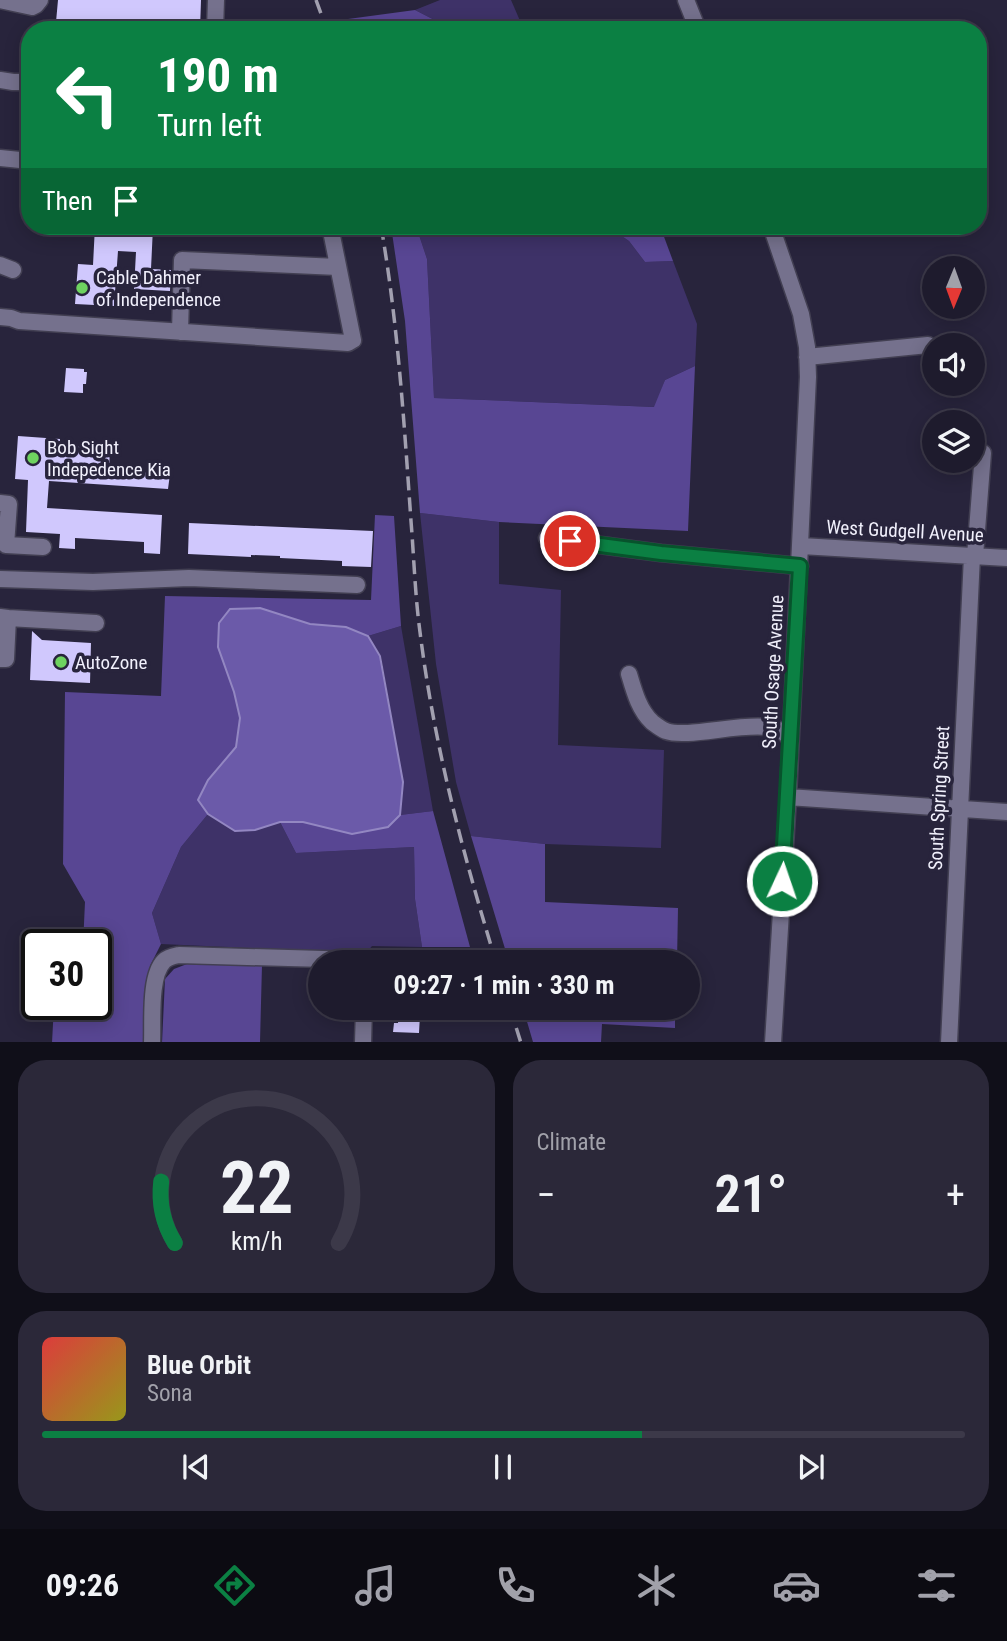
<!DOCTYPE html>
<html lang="en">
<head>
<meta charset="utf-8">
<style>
	:root { --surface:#1e1b2d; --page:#2b2839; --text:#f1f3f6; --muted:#a1a1aa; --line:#3c3949; --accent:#0b8043 }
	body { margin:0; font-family:"Roboto Condensed",sans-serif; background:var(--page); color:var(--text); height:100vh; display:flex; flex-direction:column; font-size:26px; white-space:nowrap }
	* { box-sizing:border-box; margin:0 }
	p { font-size:23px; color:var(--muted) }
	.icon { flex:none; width:38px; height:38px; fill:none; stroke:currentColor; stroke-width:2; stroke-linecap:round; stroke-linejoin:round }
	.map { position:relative; height:1042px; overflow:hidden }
	.details { display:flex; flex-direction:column; gap:18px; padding:18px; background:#100f19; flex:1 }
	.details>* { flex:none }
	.guide { position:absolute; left:21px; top:21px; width:966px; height:214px; border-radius:28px; box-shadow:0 4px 18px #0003,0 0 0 2px var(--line); background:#0b8043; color:#fff; overflow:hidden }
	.needle { width:46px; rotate:181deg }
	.buttons { position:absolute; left:922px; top:256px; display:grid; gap:14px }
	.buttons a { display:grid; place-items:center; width:63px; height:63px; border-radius:50%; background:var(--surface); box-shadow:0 4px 18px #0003,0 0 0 2px var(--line); font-size:35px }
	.speed { position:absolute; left:21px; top:929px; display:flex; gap:14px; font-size:35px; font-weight:700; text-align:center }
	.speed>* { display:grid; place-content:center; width:91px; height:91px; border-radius:50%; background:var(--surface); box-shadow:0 4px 18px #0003,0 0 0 2px var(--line); line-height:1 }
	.speed .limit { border:4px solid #111; border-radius:10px; background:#fff; color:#111 }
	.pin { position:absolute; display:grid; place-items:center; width:60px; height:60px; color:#fff; margin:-30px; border:4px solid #fff; border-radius:50%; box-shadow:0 2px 7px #0007 }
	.me { position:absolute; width:77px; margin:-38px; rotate:3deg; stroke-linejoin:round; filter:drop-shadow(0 0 5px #0008) }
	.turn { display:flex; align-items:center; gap:24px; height:147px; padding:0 21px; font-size:32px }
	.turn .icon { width:91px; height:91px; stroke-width:2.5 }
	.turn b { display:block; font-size:49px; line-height:60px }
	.then { display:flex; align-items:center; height:66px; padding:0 21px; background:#0003; gap:14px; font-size:26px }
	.big { font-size:52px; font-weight:700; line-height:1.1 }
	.details .widget { flex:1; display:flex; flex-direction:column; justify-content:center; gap:10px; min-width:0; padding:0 24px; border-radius:28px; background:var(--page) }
	.details .dial { align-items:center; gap:0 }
	.dial svg { height:182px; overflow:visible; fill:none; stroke:var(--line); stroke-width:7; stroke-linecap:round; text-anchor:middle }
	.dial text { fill:var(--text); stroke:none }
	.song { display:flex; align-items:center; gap:21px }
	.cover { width:84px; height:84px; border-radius:10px; background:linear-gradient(135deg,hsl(0 70% 55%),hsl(60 70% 35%)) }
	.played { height:7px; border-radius:4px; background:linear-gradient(90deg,var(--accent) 65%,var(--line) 65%) }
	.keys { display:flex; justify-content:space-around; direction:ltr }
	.heat { display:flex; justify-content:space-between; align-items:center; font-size:38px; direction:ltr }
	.details .tiles { flex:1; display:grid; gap:18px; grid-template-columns:1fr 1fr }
	.widget:last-child { grid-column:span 2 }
	.trip { position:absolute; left:308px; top:950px; width:392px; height:70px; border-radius:35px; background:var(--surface); box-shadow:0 4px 18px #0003,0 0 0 2px var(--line); font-weight:700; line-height:70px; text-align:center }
	.dock { display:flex; height:112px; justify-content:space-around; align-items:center; background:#0c0b12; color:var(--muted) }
	.dock .icon { width:49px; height:49px }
	.dock .active { color:var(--accent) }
	.dock b { font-size:32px; color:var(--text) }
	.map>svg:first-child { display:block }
</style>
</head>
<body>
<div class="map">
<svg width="1007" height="1043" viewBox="0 0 1007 1043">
	<rect width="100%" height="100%" fill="#28243c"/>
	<path fill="#3e3268" d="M440,0H511L524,30H454L415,10Z
		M416,226H607L629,241L645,262L673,261L697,324L695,366L665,380L655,407L434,398L427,259Z
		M420,513L499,522V584L561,590L558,745L664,750L661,848L545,844L471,836L456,782L436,664Z
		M401,626L433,811L400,815L403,782L381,656L368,636Z
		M208,814L235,831L255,830L280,822L296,853L414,847L415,899L422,947L372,946L366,953L161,944L152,913L181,847Z"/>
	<path fill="#584693" d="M415,10L454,30H344V27L348,19Z
		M391,226H416L427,259L434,398L654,407L665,380L695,366L688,531L499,522L420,513L405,321Z
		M607,226H660L673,261L645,262L629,241Z
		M375,515L394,516L401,626L368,636L346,627L310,624L260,608L230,609L234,692L240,718L236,747L208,780L198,799L208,814L181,847L152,913L161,944L150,966L144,1042L52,1043L54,1005L96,1004V945H83L85,902L63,864L65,692L161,696L165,596L371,600Z
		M433,811L470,947H422L415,899L414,847L296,853L280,822H303L353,834L388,827L400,815Z
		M471,836L545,844V902L678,908L677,962H509Z
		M187,964L262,965L260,1042L162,1043L165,979L174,969Z
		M523,1008H675V1028L602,1024L601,1042H533Z"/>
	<path fill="#6b5aa9" stroke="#9387c2" stroke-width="2" d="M260,608L310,624L346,627L368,636L380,656L403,782L400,815L388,827L352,834L303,822H280L255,830L235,831L208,814L198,800L208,780L236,747L240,718L234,692L218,647L219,623L230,609Z"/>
	<path fill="#d0c8fd" d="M58,0H201L200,30H78V23L56,22Z
		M95,226L153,227L151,269L171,270L170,291L134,289L136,252L118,251L114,306L75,304L78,264L93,265Z
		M66,368L84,369V372H87L86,384H83V393L64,392Z
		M18,436L60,439V445L110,448L109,470L170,474L168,489L49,481L47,508L162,515L160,554L144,553V542L75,538V549L59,548L60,534L26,532L28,480L15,479Z
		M189,523L373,531L371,567L342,566V561L280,558V556L251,555V557L188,554Z
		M32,631L42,640L91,643L90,683L30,680Z
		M400,1008H418V1015H420L419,1033L393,1032L394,1023H398Z"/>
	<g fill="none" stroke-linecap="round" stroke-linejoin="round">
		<defs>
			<path id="minor" d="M0,0L32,7L36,5L40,0
				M686,0L698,30
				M215,30L216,0
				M0,80L13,82H30
				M0,158L30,161
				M771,226L801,314L807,347L808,377L788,797L773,1043
				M0,265L13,270
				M0,317L11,318L19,321L348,343L353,340L330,226
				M180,332L182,260L338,267
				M807,357L928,345
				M0,503L9,504L6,545L43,547
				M547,538L661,553L800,566
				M801,546L1007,558
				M975,556L983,453
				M0,579L93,582L189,578L357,585
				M0,617L8,618L6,659H0
				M8,618L96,623
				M629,674C634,691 639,710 652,722C656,725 661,729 666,731C694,741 777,710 790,740
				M788,797L1007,812
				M152,1043C153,1021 149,976 164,961C168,957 174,956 179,955L358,960L362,962
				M363,1043L364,1008
				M949,1043L972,556"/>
		</defs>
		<use href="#minor" stroke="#423f52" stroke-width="19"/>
		<use href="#minor" stroke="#75718d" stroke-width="16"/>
		<path stroke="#a2a0b0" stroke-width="3.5" stroke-dasharray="14 7" stroke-linecap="butt" d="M316,0L327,30
			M381,226C398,324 404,422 411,521C414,558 415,595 420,632C434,745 463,854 496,962
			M510,1008L521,1043"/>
	</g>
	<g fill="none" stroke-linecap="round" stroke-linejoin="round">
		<defs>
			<path id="route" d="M570,541L661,553L800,566L782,881"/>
		</defs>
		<use href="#route" stroke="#07532c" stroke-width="18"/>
		<use href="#route" stroke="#0b8043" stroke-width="12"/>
	</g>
	<g fill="#6ed360" stroke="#28243c" stroke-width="2.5">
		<circle cx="82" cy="288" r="7"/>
		<circle cx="33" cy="458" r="7"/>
		<circle cx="61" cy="662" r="7"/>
	</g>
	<g text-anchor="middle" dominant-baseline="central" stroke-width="7" stroke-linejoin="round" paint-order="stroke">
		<g font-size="19" fill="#f1f0fc" stroke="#28243c" text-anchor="start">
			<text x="96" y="277">Cable Dahmer<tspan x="96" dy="22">of Independence</tspan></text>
			<text x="47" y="447">Bob Sight<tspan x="47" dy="22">Indepedence Kia</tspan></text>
			<text x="75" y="662">AutoZone</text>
		</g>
		<g font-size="19" fill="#f1f0fc" stroke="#28243c">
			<text transform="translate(905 531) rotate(3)">West Gudgell Avenue</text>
			<text transform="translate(773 672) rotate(-87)">South Osage Avenue</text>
			<text transform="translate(939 798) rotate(-87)">South Spring Street</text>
		</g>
	</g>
</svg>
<div class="buttons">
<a><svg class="needle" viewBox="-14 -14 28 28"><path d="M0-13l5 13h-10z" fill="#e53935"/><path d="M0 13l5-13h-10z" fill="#a1a1aa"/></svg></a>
<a><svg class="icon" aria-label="sound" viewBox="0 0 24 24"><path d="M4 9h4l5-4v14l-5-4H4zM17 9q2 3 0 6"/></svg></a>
<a><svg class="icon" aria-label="layers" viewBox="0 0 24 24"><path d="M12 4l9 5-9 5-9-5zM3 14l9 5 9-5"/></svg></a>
</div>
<div class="speed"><div class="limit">30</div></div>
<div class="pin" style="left:570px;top:541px;background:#d93025"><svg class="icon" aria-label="arrive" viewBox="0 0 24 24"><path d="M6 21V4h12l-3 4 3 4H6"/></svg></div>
<svg class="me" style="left:782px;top:881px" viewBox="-20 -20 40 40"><circle r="17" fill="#0b8043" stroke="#fff" stroke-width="3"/><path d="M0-11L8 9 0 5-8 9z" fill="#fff"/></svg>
<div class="trip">09:27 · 1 min · 330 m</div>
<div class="guide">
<div class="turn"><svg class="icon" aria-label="left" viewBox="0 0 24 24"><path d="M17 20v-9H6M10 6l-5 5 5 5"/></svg><div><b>190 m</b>Turn left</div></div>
<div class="then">Then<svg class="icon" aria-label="arrive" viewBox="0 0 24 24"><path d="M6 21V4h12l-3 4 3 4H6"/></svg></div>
</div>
</div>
<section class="details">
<div class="tiles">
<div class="widget dial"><svg viewBox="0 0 100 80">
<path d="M14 69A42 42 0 1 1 86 69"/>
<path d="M14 69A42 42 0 0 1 8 42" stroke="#0b8043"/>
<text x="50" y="56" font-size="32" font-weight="700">22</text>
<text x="50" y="72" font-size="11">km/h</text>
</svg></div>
<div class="widget"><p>Climate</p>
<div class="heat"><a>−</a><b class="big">21°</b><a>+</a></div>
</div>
<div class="widget">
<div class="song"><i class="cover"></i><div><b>Blue Orbit</b><p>Sona</p></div></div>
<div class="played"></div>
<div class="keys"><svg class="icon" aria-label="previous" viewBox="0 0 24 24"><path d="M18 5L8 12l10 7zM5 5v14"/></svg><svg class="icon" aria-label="pause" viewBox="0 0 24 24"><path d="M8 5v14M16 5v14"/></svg><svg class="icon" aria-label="next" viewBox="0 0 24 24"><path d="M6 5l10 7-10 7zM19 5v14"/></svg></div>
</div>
</div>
</section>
<nav class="dock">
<b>09:26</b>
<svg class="icon active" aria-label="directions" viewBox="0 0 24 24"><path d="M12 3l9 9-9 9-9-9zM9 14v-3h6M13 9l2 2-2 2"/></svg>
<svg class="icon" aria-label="music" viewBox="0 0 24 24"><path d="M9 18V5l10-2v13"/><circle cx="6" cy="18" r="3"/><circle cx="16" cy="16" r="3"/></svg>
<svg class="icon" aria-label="phone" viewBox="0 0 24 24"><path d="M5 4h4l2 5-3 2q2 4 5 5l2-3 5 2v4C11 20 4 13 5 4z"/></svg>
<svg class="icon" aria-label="climate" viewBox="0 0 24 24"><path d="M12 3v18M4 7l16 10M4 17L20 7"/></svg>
<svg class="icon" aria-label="car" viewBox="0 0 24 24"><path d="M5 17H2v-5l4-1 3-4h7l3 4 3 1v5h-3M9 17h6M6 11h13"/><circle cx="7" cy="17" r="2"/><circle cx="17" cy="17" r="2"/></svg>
<svg class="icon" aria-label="filters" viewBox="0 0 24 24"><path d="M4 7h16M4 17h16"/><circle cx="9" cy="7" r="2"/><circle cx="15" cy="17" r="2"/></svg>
</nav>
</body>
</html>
